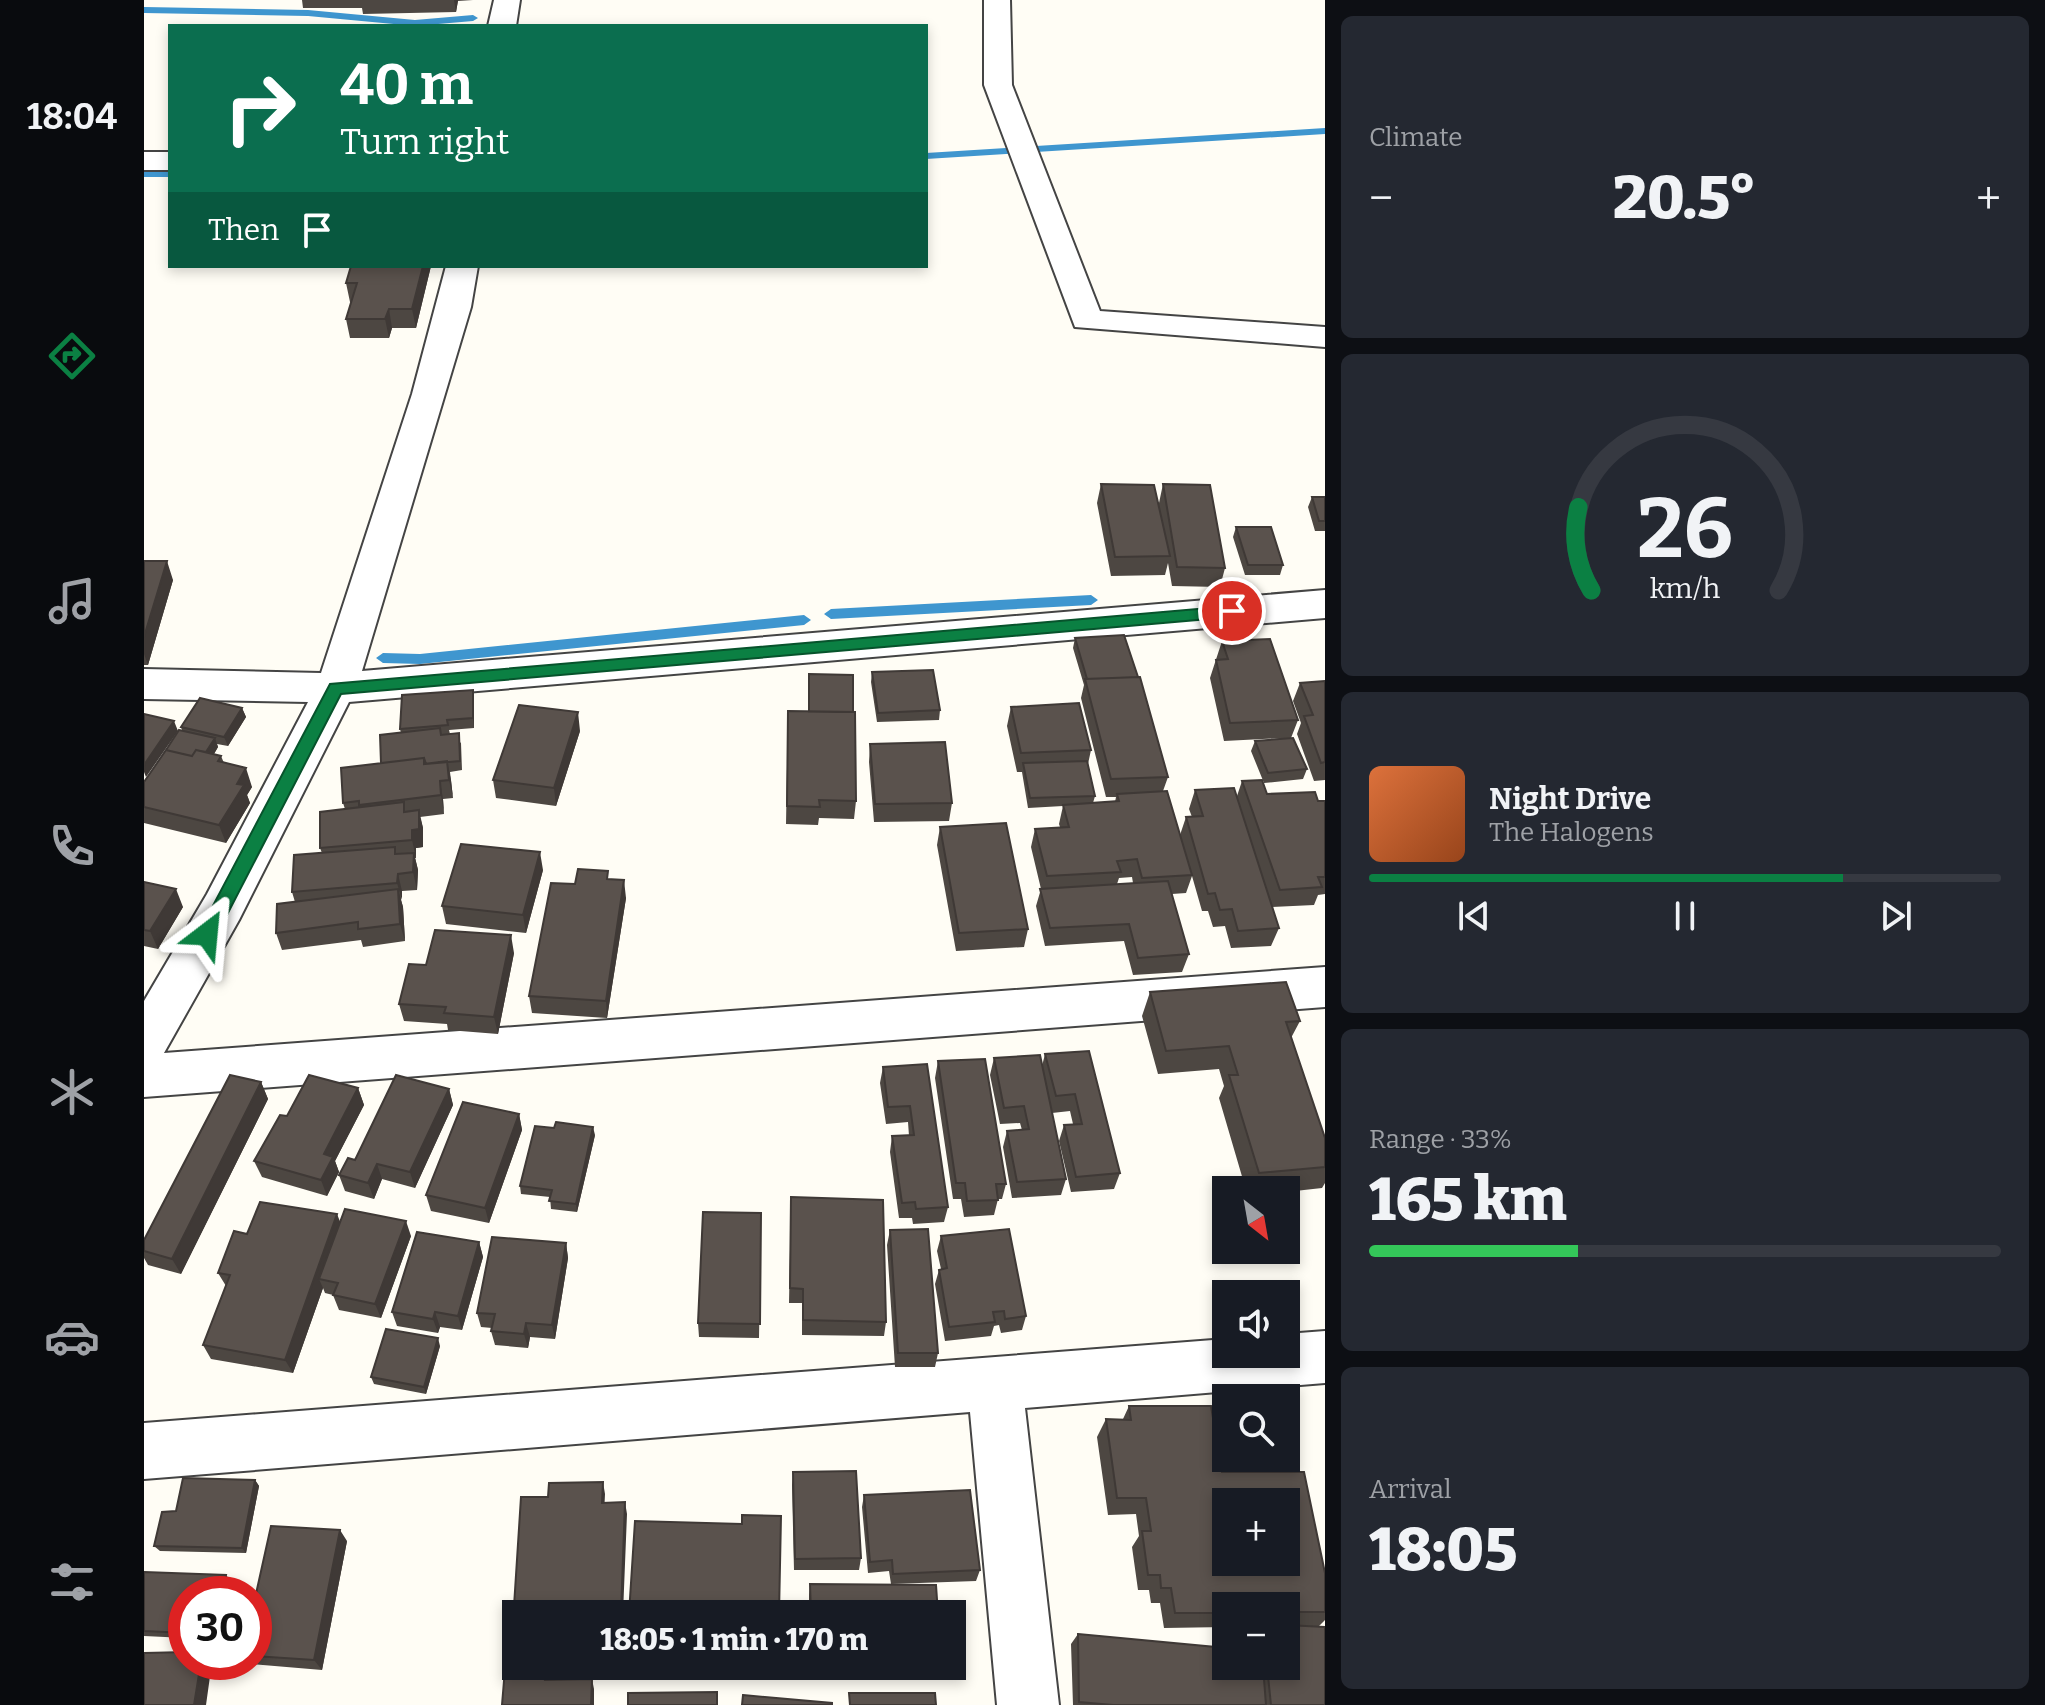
<!DOCTYPE html>
<html lang="en">
<head>
<meta charset="utf-8">
<style>
	:root { --surface:#171b24; --page:#242831; --text:#f1f3f6; --muted:#9ea1a6; --line:#363941; --accent:#0b8043 }
	body { margin:0; font-family:Bitter,serif; background:var(--page); color:var(--text); height:100vh; display:flex; flex-direction:column; font-size:30px; white-space:nowrap }
	* { box-sizing:border-box; margin:0 }
	p { font-size:26px; color:var(--muted) }
	.icon { flex:none; width:44px; height:44px; fill:none; stroke:currentColor; stroke-width:2; stroke-linecap:round; stroke-linejoin:round }
	.map { position:relative; flex:1; overflow:hidden }
	.drawer { display:flex; flex-direction:column; gap:16px; padding:16px; background:#0d0f14; width:720px }
	.drawer>* { flex:none }
	.top-card { position:absolute; left:24px; top:24px; width:760px; height:244px; border-radius:0px; box-shadow:0 4px 12px #0003; background:#0b6e4f; color:#fff; overflow:hidden }
	.needle { width:52px; rotate:149deg }
	.tools { position:absolute; left:1068px; top:1176px; display:grid; gap:16px }
	.tools a { display:grid; place-items:center; width:88px; height:88px; border-radius:0px; background:var(--surface); box-shadow:0 4px 12px #0003; font-size:40px }
	.speed { position:absolute; left:24px; top:1576px; display:flex; gap:16px; font-size:40px; font-weight:700; text-align:center }
	.speed>* { display:grid; place-content:center; width:104px; height:104px; border-radius:50%; background:var(--surface); box-shadow:0 4px 12px #0003; line-height:1 }
	.speed .limit { border:12px solid #d22; background:#fff; color:#111 }
	.pin { position:absolute; display:grid; place-items:center; width:68px; height:68px; color:#fff; margin:-34px; border:4px solid #fff; border-radius:50%; box-shadow:0 2px 8px #0007 }
	.me { position:absolute; width:88px; margin:-44px; rotate:29deg; stroke-linejoin:round; filter:drop-shadow(0 0 6px #0008) }
	.turn { display:flex; align-items:center; gap:28px; height:168px; padding:0 40px; font-size:36px }
	.turn .icon { width:104px; height:104px; stroke-width:2.5 }
	.turn b { display:block; font-size:56px; line-height:68px }
	.then { display:flex; align-items:center; height:76px; padding:0 40px; background:#0003; gap:16px; font-size:30px }
	.big { font-size:60px; font-weight:800; line-height:1.1 }
	.drawer .tile { flex:1; display:flex; flex-direction:column; justify-content:center; gap:12px; min-width:0; padding:0 28px; border-radius:12px; background:var(--page) }
	.drawer .dial { align-items:center; gap:0 }
	.dial svg { height:208px; overflow:visible; fill:none; stroke:var(--line); stroke-width:7; stroke-linecap:round; text-anchor:middle }
	.dial text { fill:var(--text); stroke:none }
	.song { display:flex; align-items:center; gap:24px }
	.cover { width:96px; height:96px; border-radius:12px; background:linear-gradient(135deg,hsl(20 70% 55%),hsl(20 70% 35%)) }
	.played { height:8px; border-radius:4px; background:linear-gradient(90deg,var(--accent) 75%,var(--line) 75%) }
	.keys { display:flex; justify-content:space-around; direction:ltr }
	.heat { display:flex; justify-content:space-between; align-items:center; font-size:44px; direction:ltr }
	.charge { height:12px; border-radius:6px; background:linear-gradient(90deg,#34c759 33%,var(--line) 0) }
	.trip { position:absolute; left:358px; top:1600px; width:464px; height:80px; border-radius:0px; background:var(--surface); box-shadow:0 4px 12px #0003; font-weight:800; line-height:80px; text-align:center }
	main { display:flex; flex:1; min-height:0 }
	.tab-bar { display:flex; flex-direction:column; width:144px; justify-content:space-around; align-items:center; background:#090b0e; color:var(--muted) }
	.tab-bar .icon { width:56px; height:56px }
	.tab-bar .on { color:var(--accent) }
	.tab-bar b { font-size:36px; color:var(--text) }
	.map>svg:first-child { display:block }
</style>
</head>
<body>
<main>
<nav class="tab-bar">
<b>18:04</b>
<svg class="icon on" aria-label="directions" viewBox="0 0 24 24"><path d="M12 3l9 9-9 9-9-9zM9 14v-3h6M13 9l2 2-2 2"/></svg>
<svg class="icon" aria-label="music" viewBox="0 0 24 24"><path d="M9 18V5l10-2v13"/><circle cx="6" cy="18" r="3"/><circle cx="16" cy="16" r="3"/></svg>
<svg class="icon" aria-label="phone" viewBox="0 0 24 24"><path d="M5 4h4l2 5-3 2q2 4 5 5l2-3 5 2v4C11 20 4 13 5 4z"/></svg>
<svg class="icon" aria-label="climate" viewBox="0 0 24 24"><path d="M12 3v18M4 7l16 10M4 17L20 7"/></svg>
<svg class="icon" aria-label="car" viewBox="0 0 24 24"><path d="M5 17H2v-5l4-1 3-4h7l3 4 3 1v5h-3M9 17h6M6 11h13"/><circle cx="7" cy="17" r="2"/><circle cx="17" cy="17" r="2"/></svg>
<svg class="icon" aria-label="filters" viewBox="0 0 24 24"><path d="M4 7h16M4 17h16"/><circle cx="9" cy="7" r="2"/><circle cx="15" cy="17" r="2"/></svg>
</nav>
<div class="map">
<svg width="1181" height="1705" viewBox="0 0 1181 1705">
	<rect width="100%" height="100%" fill="#fffdf5"/>
	<g fill="none" stroke-linecap="round" stroke-linejoin="round">
		<path fill="#3f96cf" fill-rule="evenodd" d="M0,7L164,10L271,20L329,15L334,18L329,21L271,26L164,16L0,13Z
			M1181,128V134L782,159V153Z
			M0,171H26V177H0Z
			M947,595L954,600L947,605L687,619L680,614L687,609Z
			M660,615L667,620L660,625L276,664L239,663L232,658L239,653L276,654Z"/>
		<defs>
			<path id="minor" d="M350,0H376L372,26H344Z
				M840,0H866L868,85L956,311L1181,327V347L931,327L840,85Z
				M0,152H26V170H0Z
				M302,266H334L327,307L218,671L1181,590V618L205,702L95,920L20,1053L1181,967V1007L0,1097V1001L63,894L164,702L0,699V669L177,673L268,394Z
				M1181,1331V1383L881,1408L915,1705H853L826,1412L0,1479V1423L1082,1339V1354H1142V1334Z"/>
		</defs>
		<use href="#minor" stroke="#444" stroke-width="4"/>
		<use href="#minor" fill="#fff" fill-rule="evenodd"/>
	</g>
	<path fill="#4d4742" fill-rule="evenodd" d="M158,0H329L314,1L312,12L219,14L218,8H159Z
		M207,266H287L272,328H248L245,338H206L202,319L207,302H206L202,283Z
		M957,484L1015,503L1019,484L1081,568L1076,587L1028,586L1024,563L1021,575L967,576L953,503Z
		M1168,497H1181V531H1171L1164,507Z
		M1092,527L1139,565L1136,575H1101L1089,537Z
		M0,561L29,580L4,665H0Z
		M931,638L1024,777L1019,791L1036,835L1042,817H1048L1045,809L1051,790L1093,796L1098,781L1123,794L1174,801H1181V894L1174,895L1170,905L1128,907L1135,928L1127,946L1087,948L1081,926L1069,927L1064,911H1058L1048,876L1042,893L1028,894L1045,954L1038,972L989,975L980,941L901,946L892,906L897,889L887,847L891,829L916,827L915,824L919,806L884,808L878,772H873L863,726L867,707L947,750L944,764L951,796L949,803L971,802L972,797H962L937,698L940,685L929,648ZM988,877L989,883L973,884L975,878Z
		M1078,641L1154,720L1147,738L1163,769L1159,779L1120,783L1107,751L1111,741L1139,738L1080,741L1066,678Z
		M728,672L796,710L795,720L733,722L727,682Z
		M1181,681V780L1170,781L1153,734L1157,723L1149,701L1156,683Z
		M330,700V728L305,730L306,734L317,743L318,770L306,772L309,798L299,799L300,814L276,817L279,828V847L272,848V858H271L274,870L273,890L258,891L257,900L259,907L261,941L219,947L217,940L138,950L132,933L151,902L148,892L178,853L176,848L201,809L199,803L237,763L257,733L256,729Z
		M98,708L102,717L84,746L73,744L74,747L70,754L77,756L80,763L108,787L103,795L106,803L82,843L0,823V782L38,730L37,727Z
		M644,711L712,801L710,819L675,818L674,825L642,824Z
		M436,731L412,806L352,798L349,780Z
		M726,744L808,803L805,821L730,822L725,762Z
		M796,827L884,929L880,947L812,951L793,845Z
		M399,870L382,933L302,924L298,906Z
		M464,879L482,898L463,1018L388,1013L385,996L431,884Z
		M0,882L39,907L14,949L0,946Z
		M370,953L354,1034L304,1030L303,1024L260,1021L255,1004L282,965Z
		M1006,992L1156,1021L1147,1038L1181,1138V1183L1178,1188L1142,1192V1190H1102L1075,1098L1080,1086L1075,1069L1014,1074L998,1016Z
		M945,1051L976,1173L970,1189L927,1192L915,1141L920,1125L929,1124L926,1111L908,1113L922,1179L917,1195L868,1198L859,1147L863,1131L878,1130L876,1123L856,1124L846,1075L850,1058L898,1066L901,1054Z
		M794,1061L862,1184L858,1199H854L850,1215L820,1217L817,1199H809L791,1078Z
		M783,1064L804,1207L800,1222L769,1224L768,1218H755L746,1152L748,1136H765L764,1122L742,1124L736,1083L739,1067Z
		M117,1082L124,1099L37,1274L4,1265L0,1258V1240Z
		M214,1088L220,1105L191,1161L195,1172L183,1196L118,1177L110,1161Z
		M305,1089L309,1105L271,1188L238,1179L230,1199L201,1191L195,1175L211,1160Z
		M375,1114L378,1130L345,1223L287,1211L282,1195Z
		M451,1135L433,1212L407,1209L406,1197L377,1194L376,1186Z
		M647,1197L742,1322L740,1336L658,1335V1303H645Z
		M617,1213L615,1338L555,1337L554,1323Z
		M196,1222L267,1236L237,1318L195,1310L189,1295L181,1293L179,1288L149,1373L67,1359L59,1345L82,1286L74,1273L103,1234Z
		M746,1230L794,1353L791,1367H751L743,1245Z
		M797,1236L882,1316L878,1330L857,1333L855,1325L850,1326L847,1336L801,1341L791,1284L795,1270L797,1269L793,1251Z
		M335,1242L339,1257L318,1330L296,1327L294,1333L253,1326L248,1312Z
		M422,1243L424,1258L411,1339L386,1337L384,1348L351,1345L347,1331L348,1328L337,1327L333,1313Z
		M296,1346L282,1394L230,1384L227,1377Z
		M985,1406L1078,1472L1181,1573V1620L1174,1627L1181,1705H929L927,1644L934,1634L1082,1666H1142V1606H1082V1627L1020,1628L1016,1603H1007L1005,1590H994L988,1547L995,1536L992,1514L964,1515L953,1437L962,1419H979Z
		M649,1472L717,1558L715,1570H650L648,1485Z
		M111,1480L115,1486L102,1553L16,1551L10,1546L32,1511Z
		M720,1495L836,1570L832,1581L747,1584L745,1571L724,1573L718,1507Z
		M203,1541L178,1670L107,1664L105,1662H110V1603Z
		M0,1572L86,1580L83,1594H42V1638L0,1636Z
		M666,1584L794,1614H665V1595Z"/>
	<path fill="#3f3936" d="M310,0H314L312,12Z
		M279,266H287L272,328L268,309Z
		M245,309L248,328L245,338L241,319Z
		M23,561L29,580L4,665L0,654V637Z
		M329,690L330,700V728L329,718Z
		M98,708L102,717L84,746L80,737Z
		M434,712L436,731L412,806L410,788Z
		M30,721L34,731L2,777L0,772V765Z
		M71,738L74,747L62,767L58,757Z
		M303,761L307,780L309,798L305,780Z
		M102,768L108,787L103,795L106,803L82,843L75,825L93,784Z
		M296,781L299,799L300,814L297,795Z
		M275,810L279,828V847L272,848V858L268,840V830Z
		M396,852L399,870L382,933L379,915Z
		M270,853L274,870L273,890L269,872Z
		M254,874L258,891V900L253,883Z
		M480,880L482,898L463,1018L462,1001Z
		M32,889L39,907L14,949L6,931Z
		M254,889L259,907L261,941L256,924Z
		M367,935L370,953L354,1034L350,1017Z
		M117,1082L124,1099L37,1274L28,1259Z
		M214,1088L220,1105L191,1161L195,1172L183,1196L177,1180L180,1154Z
		M305,1089L309,1105L271,1188L266,1172Z
		M375,1114L378,1130L345,1223L341,1208Z
		M449,1127L451,1135L433,1212L432,1204Z
		M233,1164L238,1179L230,1199L224,1183Z
		M193,1214L199,1229L175,1279L179,1288L149,1373L141,1360Z
		M262,1221L267,1236L237,1318L231,1304Z
		M335,1242L339,1257L318,1330L314,1316Z
		M422,1243L424,1258L411,1339L408,1325Z
		M291,1312L296,1327L294,1333L289,1319Z
		M382,1323L386,1337L384,1348L380,1334Z
		M294,1338L296,1346L282,1394L280,1387Z
		M111,1480L115,1486L102,1553L98,1548Z
		M459,1482L461,1494L460,1515L458,1503Z
		M481,1502L483,1514L479,1614H477Z
		M196,1530L203,1541L178,1670L170,1660Z
		M82,1575L86,1580L83,1594H78Z
		M57,1662H68L62,1705H50Z
		M402,1669L406,1678L404,1690L401,1680Z
		M448,1679L450,1689V1705H447Z"/>
	<path fill="#5a524d" stroke="#3f3936" stroke-width="2" fill-rule="evenodd" d="M207,266H279L268,309H245L241,319H202L213,283H202Z
		M957,484L1010,485L1026,556L971,557Z
		M1019,484L1066,485L1081,568L1033,567Z
		M1168,497H1181V521H1175Z
		M1092,527H1127L1139,565H1104Z
		M0,561H23L0,637Z
		M980,635L994,677L943,679L931,638Z
		M1126,639L1154,720L1086,723L1072,660L1084,659L1078,641Z
		M789,670L796,710L734,713L728,672Z
		M665,674L709,675V712H665Z
		M996,677L1024,777L967,779L941,679Z
		M1181,681V762L1177,763L1160,716L1169,715L1156,683Z
		M329,690V718L303,720L304,725L256,729L258,695Z
		M56,698L98,708L80,737L37,727Z
		M935,703L947,750L877,753L867,707Z
		M375,705L434,712L410,788L349,780Z
		M644,711L711,712L712,801L675,800L676,807L643,806Z
		M0,714L30,721L0,765Z
		M296,728L297,735L315,733L316,761L282,764L280,758L237,763L236,735Z
		M35,730L71,738L62,752L52,750L48,756L22,750Z
		M1149,738L1163,769L1124,773L1111,741Z
		M801,742L808,803L731,804L726,744Z
		M22,750L48,756L52,750L77,756L74,761L102,768L93,784L100,785L75,825L0,807V782Z
		M280,758V764L303,761L305,780L296,781L297,795L215,805V801L199,803L197,768Z
		M943,761L951,796L886,798L879,763Z
		M1118,780L1123,794L1171,792L1174,801H1181V877H1174L1178,887L1136,890L1098,781Z
		M1090,788L1135,928L1094,931L1088,909L1076,910L1071,893L1064,894L1042,817L1059,816L1051,790Z
		M1023,791L1048,875L998,878L993,859L973,861L977,872L903,876L891,829L925,827L919,805L975,801L973,794Z
		M260,802V812L275,810V829L268,830V840L176,848V812Z
		M862,823L884,929L815,933L796,827Z
		M317,844L396,852L379,915L298,906Z
		M251,847V854L270,853L269,872L254,874L253,883L148,892L150,855Z
		M434,869L464,871L463,879L480,880L462,1001L385,996L407,883L431,884Z
		M1024,881L1045,954L994,958L985,924L906,928L896,889Z
		M0,882L32,889L6,931L0,930Z
		M254,889L256,924L214,929V922L132,933L133,904Z
		M291,930L367,935L350,1017L300,1013L302,1007L255,1004L265,964L282,965Z
		M1142,982L1156,1021L1142,1022L1181,1138V1167L1115,1173L1085,1075H1094L1085,1046L1022,1051L1006,992Z
		M945,1051L976,1173L932,1177L920,1125L938,1124L931,1094L912,1096L901,1054Z
		M896,1055L922,1179L873,1182L863,1131L885,1129L880,1106L860,1108L850,1058Z
		M841,1059L862,1184H852L854,1200L823,1201L821,1183H812L794,1061Z
		M783,1064L804,1207L772,1209L771,1202L758,1203L748,1136L770,1135L766,1106L744,1107L739,1067Z
		M86,1075L117,1082L28,1259L0,1251V1240Z
		M165,1075L214,1088L180,1154L189,1157L177,1180L110,1161L136,1115L143,1116Z
		M252,1075L305,1089L266,1172L233,1164L224,1183L195,1175L204,1158L211,1160Z
		M319,1102L375,1114L341,1208L282,1195Z
		M412,1122L449,1127L432,1204L405,1201L408,1190L376,1186L391,1126L410,1128Z
		M647,1197L739,1200L742,1322L659,1320V1289L646,1288Z
		M116,1202L193,1214L141,1360L59,1345L86,1275L74,1273L90,1231L103,1234Z
		M201,1209L262,1221L231,1304L189,1295L194,1283L175,1279Z
		M559,1212L617,1213L616,1324L554,1323Z
		M784,1229L794,1353H754L746,1230Z
		M865,1229L882,1316L861,1319L860,1311L849,1312L851,1322L805,1327L795,1270L803,1268L797,1236Z
		M273,1232L335,1242L314,1316L291,1312L289,1319L248,1312Z
		M348,1237L422,1243L408,1325L382,1323L380,1334L347,1331L351,1314L333,1313Z
		M242,1329L294,1338L280,1387L227,1377Z
		M985,1406H1067L1078,1472H1160L1181,1573V1612H1142V1606H1082V1613H1031L1027,1588H1017L1016,1575H1004L998,1531H1007L1002,1498H973L962,1419L987,1420ZM1082,1502H1142V1562H1082Z
		M712,1471L717,1558L651,1559L649,1472Z
		M39,1478L111,1480L98,1548L10,1546L18,1512L32,1511Z
		M459,1482L458,1503L481,1502L477,1614H372V1622H369L377,1497H404L405,1483Z
		M826,1490L836,1570L749,1574L748,1560L726,1562L720,1495Z
		M598,1515L637,1516L635,1614H485L491,1521L598,1524Z
		M127,1526L196,1530L170,1660L110,1656V1603Z
		M0,1572L82,1575L78,1594H42V1633L0,1631Z
		M666,1584L792,1585L794,1614H667Z
		M1142,1625L1181,1627V1705H1127L1123,1666H1142Z
		M934,1634L1082,1648V1666H1119L1122,1705H969L935,1702Z
		M42,1652V1662H57L50,1705H0V1653Z
		M361,1669H402L401,1680L448,1679L447,1705H358Z
		M573,1692V1705H484V1693Z
		M705,1693H791L792,1705H706Z
		M599,1695L688,1703V1705H598Z"/>
	<path fill="#0b8043" stroke="#07532c" stroke-width="2" d="M1088,606L1097,611L1088,617L197,694L70,940H56L54,934L186,684Z"/>
</svg>
<div class="tools">
<a><svg class="needle" viewBox="-14 -14 28 28"><path d="M0-13l5 13h-10z" fill="#e53935"/><path d="M0 13l5-13h-10z" fill="#9ea1a6"/></svg></a>
<a><svg class="icon" aria-label="sound" viewBox="0 0 24 24"><path d="M4 9h4l5-4v14l-5-4H4zM17 9q2 3 0 6"/></svg></a>
<a><svg class="icon" aria-label="search" viewBox="0 0 24 24"><circle cx="10" cy="10" r="6"/><path d="M15 15l6 6"/></svg></a>
<a>+</a>
<a>−</a>
</div>
<div class="speed"><div class="limit">30</div></div>
<div class="pin" style="left:1088px;top:611px;background:#d93025"><svg class="icon" aria-label="arrive" viewBox="0 0 24 24"><path d="M6 21V4h12l-3 4 3 4H6"/></svg></div>
<svg class="me" style="left:63px;top:934px" viewBox="-20 -20 40 40"><path d="M0-17L14 15 0 8-14 15z" fill="#0b8043" stroke="#fff" stroke-width="4"/></svg>
<div class="trip">18:05 · 1 min · 170 m</div>
<div class="top-card">
<div class="turn"><svg class="icon" aria-label="right" viewBox="0 0 24 24"><path d="M7 20v-9h11M14 6l5 5-5 5"/></svg><div><b>40 m</b>Turn right</div></div>
<div class="then">Then<svg class="icon" aria-label="arrive" viewBox="0 0 24 24"><path d="M6 21V4h12l-3 4 3 4H6"/></svg></div>
</div>
</div>
<section class="drawer">
<div class="tile"><p>Climate</p>
<div class="heat"><a>−</a><b class="big">20.5°</b><a>+</a></div>
</div>
<div class="tile dial"><svg viewBox="0 0 100 80">
<path d="M14 69A42 42 0 1 1 86 69"/>
<path d="M14 69A42 42 0 0 1 9 37" stroke="#0b8043"/>
<text x="50" y="56" font-size="32" font-weight="700">26</text>
<text x="50" y="72" font-size="11">km/h</text>
</svg></div>
<div class="tile">
<div class="song"><i class="cover"></i><div><b>Night Drive</b><p>The Halogens</p></div></div>
<div class="played"></div>
<div class="keys"><svg class="icon" aria-label="previous" viewBox="0 0 24 24"><path d="M18 5L8 12l10 7zM5 5v14"/></svg><svg class="icon" aria-label="pause" viewBox="0 0 24 24"><path d="M8 5v14M16 5v14"/></svg><svg class="icon" aria-label="next" viewBox="0 0 24 24"><path d="M6 5l10 7-10 7zM19 5v14"/></svg></div>
</div>
<div class="tile"><p>Range · 33%</p><b class="big">165 km</b><div class="charge"></div></div>
<div class="tile"><p>Arrival</p><b class="big">18:05</b></div>
</section>
</main>
</body>
</html>
